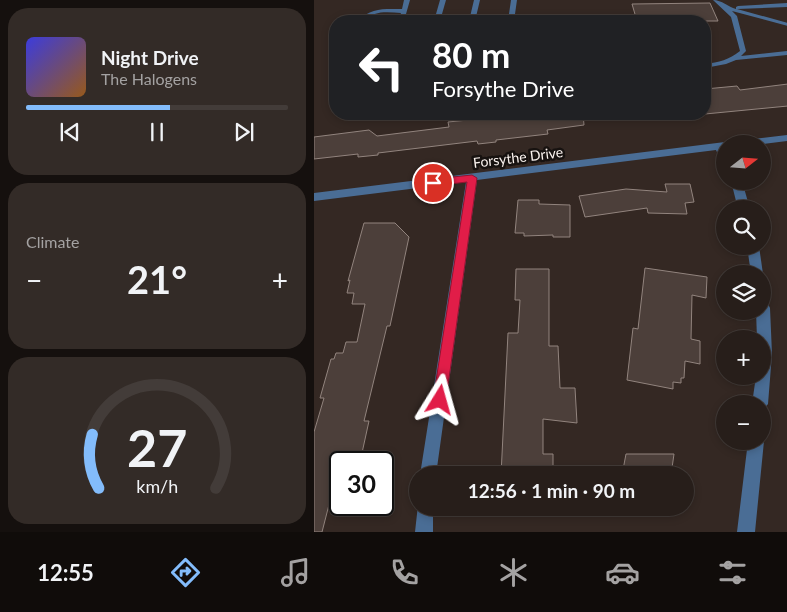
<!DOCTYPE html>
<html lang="en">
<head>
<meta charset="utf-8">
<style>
	:root { --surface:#271e1a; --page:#332b27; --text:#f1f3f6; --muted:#a4a2a2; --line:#433c39; --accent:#83bcfb }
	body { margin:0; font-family:Lato,sans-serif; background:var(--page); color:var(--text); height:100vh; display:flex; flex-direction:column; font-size:19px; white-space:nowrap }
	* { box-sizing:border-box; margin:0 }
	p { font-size:16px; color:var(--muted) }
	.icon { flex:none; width:28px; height:28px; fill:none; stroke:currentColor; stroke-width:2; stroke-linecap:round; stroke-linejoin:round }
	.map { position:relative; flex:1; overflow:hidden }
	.drawer { display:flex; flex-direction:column; gap:8px; padding:8px; background:#15100e; width:314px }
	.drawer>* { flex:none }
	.guide { position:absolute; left:15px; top:15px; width:382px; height:105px; border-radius:20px; box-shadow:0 2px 8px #0003,0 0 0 1px var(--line); background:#202124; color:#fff; overflow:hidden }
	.needle { width:32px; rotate:73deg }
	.buttons { position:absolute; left:402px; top:135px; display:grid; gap:10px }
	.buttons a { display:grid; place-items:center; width:55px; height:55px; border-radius:50%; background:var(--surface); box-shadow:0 2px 8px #0003,0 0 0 1px var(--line); font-size:25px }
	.speed { position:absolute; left:15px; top:451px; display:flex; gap:10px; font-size:25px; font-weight:700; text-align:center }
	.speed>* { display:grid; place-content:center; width:65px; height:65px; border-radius:50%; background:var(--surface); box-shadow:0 2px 8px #0003,0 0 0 1px var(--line); line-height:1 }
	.speed .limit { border:2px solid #111; border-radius:8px; background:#fff; color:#111 }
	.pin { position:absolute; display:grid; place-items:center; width:42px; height:42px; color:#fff; margin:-21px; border:2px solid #fff; border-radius:50%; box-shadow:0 1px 5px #0007 }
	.me { position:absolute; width:55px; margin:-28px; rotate:8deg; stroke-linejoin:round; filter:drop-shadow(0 0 4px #0008) }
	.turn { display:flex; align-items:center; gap:18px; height:105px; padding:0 20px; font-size:22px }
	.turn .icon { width:65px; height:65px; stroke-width:2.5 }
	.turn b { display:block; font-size:35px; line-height:42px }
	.big { font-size:38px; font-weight:700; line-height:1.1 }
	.drawer .card { flex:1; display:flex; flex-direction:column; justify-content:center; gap:8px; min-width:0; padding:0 18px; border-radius:20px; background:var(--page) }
	.drawer .dial { align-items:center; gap:0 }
	.dial svg { height:130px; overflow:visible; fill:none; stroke:var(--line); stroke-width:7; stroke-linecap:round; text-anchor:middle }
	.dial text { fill:var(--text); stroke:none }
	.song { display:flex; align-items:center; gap:15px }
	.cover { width:60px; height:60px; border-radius:8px; background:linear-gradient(135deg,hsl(240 70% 55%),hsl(30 70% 35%)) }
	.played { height:5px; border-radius:2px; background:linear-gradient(90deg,var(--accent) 55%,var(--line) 55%) }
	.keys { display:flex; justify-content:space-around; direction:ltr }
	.heat { display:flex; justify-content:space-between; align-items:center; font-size:28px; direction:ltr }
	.trip { position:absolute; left:95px; top:466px; width:285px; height:50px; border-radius:25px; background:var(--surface); box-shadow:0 2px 8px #0003,0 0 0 1px var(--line); font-weight:700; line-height:50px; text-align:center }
	.menu { display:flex; height:80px; justify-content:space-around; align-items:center; background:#100c0a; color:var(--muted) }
	.menu .icon { width:35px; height:35px }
	.menu .current { color:var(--accent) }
	.menu b { font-size:22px; color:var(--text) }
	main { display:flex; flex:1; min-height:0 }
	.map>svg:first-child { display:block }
</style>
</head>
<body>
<main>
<section class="drawer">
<div class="card">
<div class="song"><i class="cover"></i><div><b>Night Drive</b><p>The Halogens</p></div></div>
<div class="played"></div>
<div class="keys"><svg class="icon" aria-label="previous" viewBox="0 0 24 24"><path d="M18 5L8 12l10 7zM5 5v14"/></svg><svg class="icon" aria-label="pause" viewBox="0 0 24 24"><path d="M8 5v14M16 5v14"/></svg><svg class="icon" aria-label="next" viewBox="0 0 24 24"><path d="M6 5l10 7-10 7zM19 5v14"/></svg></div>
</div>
<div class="card"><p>Climate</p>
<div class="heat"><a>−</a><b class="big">21°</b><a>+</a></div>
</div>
<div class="card dial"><svg viewBox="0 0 100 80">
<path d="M14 69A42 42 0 1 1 86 69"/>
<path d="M14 69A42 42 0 0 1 10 36" stroke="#83bcfb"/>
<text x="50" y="56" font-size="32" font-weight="700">27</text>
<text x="50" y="72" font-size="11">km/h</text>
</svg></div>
</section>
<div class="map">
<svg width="474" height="532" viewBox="0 0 474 532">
	<rect width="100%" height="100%" fill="#342823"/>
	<path fill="#4c3f3a" stroke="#92847e" d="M396,3L404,21H323L318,4Z
		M474,84V106L391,114V89L423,86L426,90Z
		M172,114H269L270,125L233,130L234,134L182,140V142L164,144L163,141L64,153V155L44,157V154L0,159V137L55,130L63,136L135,127L134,122L174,118Z
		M351,184H376L380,202L371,203L373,214L334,213L333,208L271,217L265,196L312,189L353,192Z
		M204,200H225V204L256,205V237H239V235L210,236V233H201Z
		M50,223H81L95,237L76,326H73L50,421H55L46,462H26V493H18L8,532H0V432L10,398H6L17,359H20L22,353H29L32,342H43L51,304H38L40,293H33L36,280L34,281Z
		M331,268L393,277L392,298L378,295L377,339L386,341V364L371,361L370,378H367V383L359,382V389L313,380L319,328L324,329Z
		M202,269H235V346H244L246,388H261L263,423L229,419V454H239V475H187L194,333H204L206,300H201Z
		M312,454H360L357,475H308Z"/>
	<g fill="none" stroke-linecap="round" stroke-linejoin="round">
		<path fill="#4a6d95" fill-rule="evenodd" d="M90,0H96L90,21H84L87,13C74,12 59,10 51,21H45C56,7 72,9 88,9Z
			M126,0H132L126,21H120Z
			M160,0H166L161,21H155Z
			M197,0H203L200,21H194Z
			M399,0C408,0 414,7 422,9V7L424,6L474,3V7L423,9L474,23V26L418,11L423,16L432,51L427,56L474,51V55L422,60L412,64L391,68V64C405,62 415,60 426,51L417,17Z"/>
		<path fill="#4a6d95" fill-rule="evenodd" d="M474,135V141L449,144H416L421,141Z
			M411,142L415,144H411V162L407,161L402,150L163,180L122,475H106L152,182L0,201V193Z
			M417,181H428L436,209H424Z
			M433,246H445L449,274V275L437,274Z
			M449,302L454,304L456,308L458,354L454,404L449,410V404H438L442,376H449V339H443L442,311H449Z
			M449,438L450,441L441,532H423L434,441H449Z
			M104,505V508H119V532H101Z"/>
	</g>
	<path fill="#e11d48" stroke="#92132f" d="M158,175L163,178L132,400L130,404L126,406L121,404L119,400L153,182L119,186L114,183L119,179Z"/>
	<g text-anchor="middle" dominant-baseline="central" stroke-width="5" stroke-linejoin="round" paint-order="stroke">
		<g font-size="14" fill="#fbf3ef" stroke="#171210">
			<text transform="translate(204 157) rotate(-7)">Forsythe Drive</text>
		</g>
	</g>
</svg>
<div class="buttons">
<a><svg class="needle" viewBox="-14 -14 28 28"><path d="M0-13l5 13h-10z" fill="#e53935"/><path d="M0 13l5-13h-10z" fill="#a4a2a2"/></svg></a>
<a><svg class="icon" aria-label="search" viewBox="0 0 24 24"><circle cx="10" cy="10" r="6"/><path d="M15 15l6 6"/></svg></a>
<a><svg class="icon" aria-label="layers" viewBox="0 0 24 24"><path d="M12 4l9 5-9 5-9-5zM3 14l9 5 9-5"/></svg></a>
<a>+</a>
<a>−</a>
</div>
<div class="speed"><div class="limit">30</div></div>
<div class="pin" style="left:119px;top:183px;background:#d93025"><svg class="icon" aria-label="arrive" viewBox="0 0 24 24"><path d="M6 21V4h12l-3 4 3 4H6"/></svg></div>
<svg class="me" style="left:126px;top:400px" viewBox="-20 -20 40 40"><path d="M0-17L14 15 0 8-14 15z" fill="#e11d48" stroke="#fff" stroke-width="4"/></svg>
<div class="trip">12:56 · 1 min · 90 m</div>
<div class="guide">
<div class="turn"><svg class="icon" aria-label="left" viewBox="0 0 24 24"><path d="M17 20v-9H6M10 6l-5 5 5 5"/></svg><div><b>80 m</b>Forsythe Drive</div></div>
</div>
</div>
</main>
<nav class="menu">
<b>12:55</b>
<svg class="icon current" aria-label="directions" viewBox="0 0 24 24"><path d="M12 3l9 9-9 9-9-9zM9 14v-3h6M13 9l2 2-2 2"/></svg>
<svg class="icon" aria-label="music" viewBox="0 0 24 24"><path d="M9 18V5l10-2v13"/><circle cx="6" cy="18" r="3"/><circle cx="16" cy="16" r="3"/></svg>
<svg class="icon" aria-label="phone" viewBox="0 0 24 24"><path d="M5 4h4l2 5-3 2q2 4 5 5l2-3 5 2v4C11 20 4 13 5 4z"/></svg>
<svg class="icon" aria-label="climate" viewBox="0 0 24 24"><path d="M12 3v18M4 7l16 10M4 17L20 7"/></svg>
<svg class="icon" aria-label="car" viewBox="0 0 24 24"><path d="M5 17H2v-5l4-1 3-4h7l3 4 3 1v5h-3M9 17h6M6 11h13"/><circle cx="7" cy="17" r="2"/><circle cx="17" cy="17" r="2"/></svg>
<svg class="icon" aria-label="filters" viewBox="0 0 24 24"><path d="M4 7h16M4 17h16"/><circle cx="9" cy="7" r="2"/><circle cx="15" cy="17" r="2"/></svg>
</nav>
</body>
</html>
